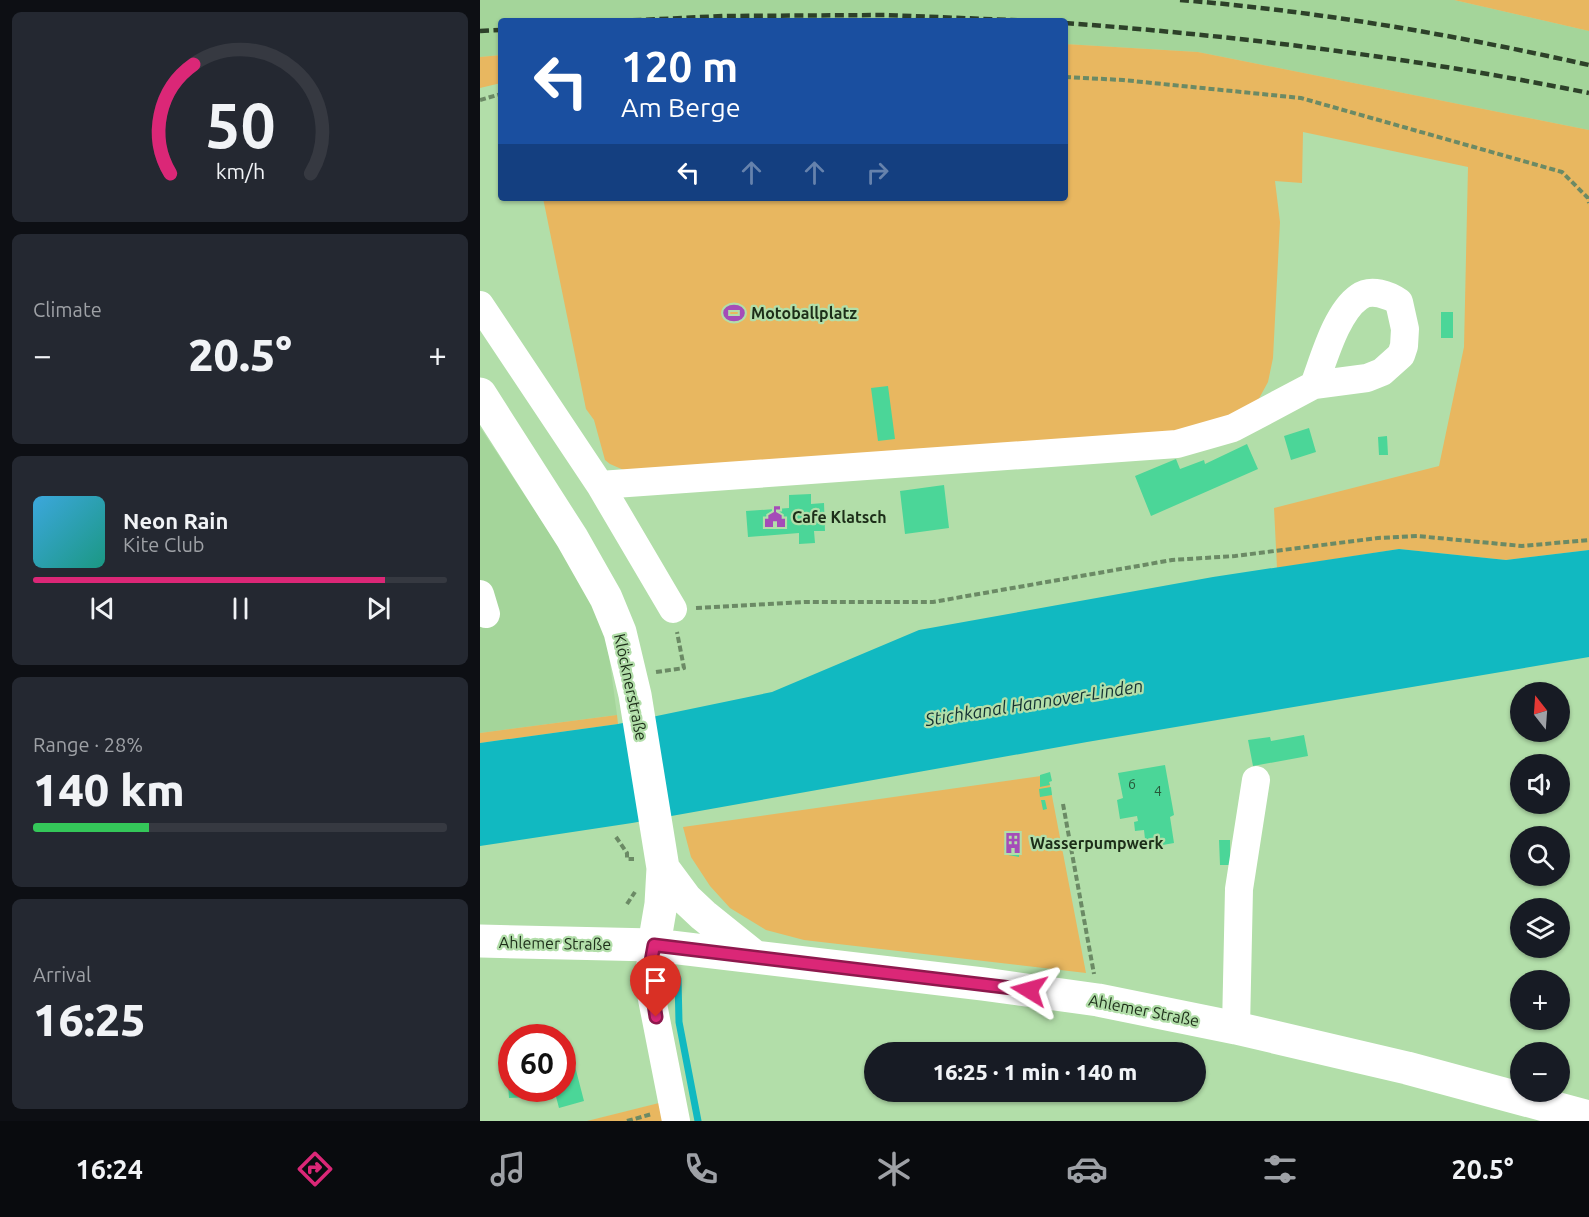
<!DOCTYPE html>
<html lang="en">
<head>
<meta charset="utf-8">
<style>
	:root { --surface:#171b24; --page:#242831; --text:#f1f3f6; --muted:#9ea1a6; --line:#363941; --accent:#db2777 }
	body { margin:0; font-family:Ubuntu,sans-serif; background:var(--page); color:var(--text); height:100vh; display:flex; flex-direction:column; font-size:22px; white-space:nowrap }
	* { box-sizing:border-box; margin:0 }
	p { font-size:20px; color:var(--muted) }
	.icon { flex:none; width:33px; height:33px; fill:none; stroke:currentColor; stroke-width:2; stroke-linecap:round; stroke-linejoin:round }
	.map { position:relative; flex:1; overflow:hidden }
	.side { display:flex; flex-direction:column; gap:12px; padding:12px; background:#0d0f14; width:480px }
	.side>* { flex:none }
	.top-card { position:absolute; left:18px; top:18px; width:570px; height:183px; border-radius:6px; box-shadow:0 2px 4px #0004; background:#1a4fa0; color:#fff; overflow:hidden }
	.needle { width:39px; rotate:343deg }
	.fabs { position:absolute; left:1030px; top:682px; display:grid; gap:12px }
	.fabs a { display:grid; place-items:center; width:60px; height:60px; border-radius:50%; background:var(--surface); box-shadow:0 2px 4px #0004; font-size:30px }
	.speed { position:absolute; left:18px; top:1024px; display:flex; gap:12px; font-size:30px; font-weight:700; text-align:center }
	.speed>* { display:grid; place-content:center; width:78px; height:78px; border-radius:50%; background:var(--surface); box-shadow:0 2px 4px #0004; line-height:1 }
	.speed .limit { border:9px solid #d22; background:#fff; color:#111 }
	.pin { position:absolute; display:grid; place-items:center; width:51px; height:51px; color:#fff; margin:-62px -26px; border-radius:50% 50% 50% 0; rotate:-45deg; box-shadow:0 0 6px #0007 }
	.pin .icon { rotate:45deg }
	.me { position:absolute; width:66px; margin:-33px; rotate:278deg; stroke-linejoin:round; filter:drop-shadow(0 0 4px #0008) }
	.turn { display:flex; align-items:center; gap:21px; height:126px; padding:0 24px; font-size:27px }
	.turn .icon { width:78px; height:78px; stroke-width:2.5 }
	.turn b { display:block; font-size:42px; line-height:51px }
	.lanes { display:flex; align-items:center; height:57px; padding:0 24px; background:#0003; justify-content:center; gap:30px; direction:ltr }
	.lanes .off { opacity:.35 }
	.big { font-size:45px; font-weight:800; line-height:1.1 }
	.side .card { flex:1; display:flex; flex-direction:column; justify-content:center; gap:9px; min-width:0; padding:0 21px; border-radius:9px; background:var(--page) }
	.side .dial { align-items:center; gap:0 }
	.dial svg { height:156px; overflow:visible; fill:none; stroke:var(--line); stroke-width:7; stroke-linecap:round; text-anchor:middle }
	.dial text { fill:var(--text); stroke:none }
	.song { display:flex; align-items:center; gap:18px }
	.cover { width:72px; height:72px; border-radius:9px; background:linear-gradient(135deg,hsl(200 70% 55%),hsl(170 70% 35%)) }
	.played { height:6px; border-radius:3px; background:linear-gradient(90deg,var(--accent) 85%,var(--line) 85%) }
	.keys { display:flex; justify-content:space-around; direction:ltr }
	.heat { display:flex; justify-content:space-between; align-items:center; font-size:33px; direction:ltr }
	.charge { height:9px; border-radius:4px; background:linear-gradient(90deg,#34c759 28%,var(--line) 0) }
	.trip { position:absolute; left:384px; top:1042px; width:342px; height:60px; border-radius:30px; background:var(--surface); box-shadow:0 2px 4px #0004; font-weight:800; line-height:60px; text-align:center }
	.tabs { display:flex; height:96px; justify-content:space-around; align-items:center; background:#090b0e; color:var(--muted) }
	.tabs .icon { width:42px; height:42px }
	.tabs .selected { color:var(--accent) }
	.tabs b { font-size:27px; color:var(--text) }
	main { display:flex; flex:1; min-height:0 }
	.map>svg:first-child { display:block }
</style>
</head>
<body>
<main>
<section class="side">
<div class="card dial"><svg viewBox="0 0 100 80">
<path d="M14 69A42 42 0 1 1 86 69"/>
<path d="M14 69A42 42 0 0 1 26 13" stroke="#db2777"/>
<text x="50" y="56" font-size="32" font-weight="700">50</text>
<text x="50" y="72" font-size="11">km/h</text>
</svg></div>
<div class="card"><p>Climate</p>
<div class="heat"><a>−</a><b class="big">20.5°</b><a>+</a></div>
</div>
<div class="card">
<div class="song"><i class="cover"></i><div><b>Neon Rain</b><p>Kite Club</p></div></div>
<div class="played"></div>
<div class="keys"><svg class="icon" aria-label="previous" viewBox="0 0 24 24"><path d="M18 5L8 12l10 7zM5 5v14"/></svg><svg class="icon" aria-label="pause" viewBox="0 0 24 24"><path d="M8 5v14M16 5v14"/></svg><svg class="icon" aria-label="next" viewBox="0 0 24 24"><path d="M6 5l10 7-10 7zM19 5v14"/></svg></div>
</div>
<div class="card"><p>Range · 28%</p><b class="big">140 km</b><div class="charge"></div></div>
<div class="card"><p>Arrival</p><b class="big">16:25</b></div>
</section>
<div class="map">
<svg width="1109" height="1121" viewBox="0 0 1109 1121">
	<rect width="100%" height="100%" fill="#b2dea9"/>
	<path fill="#a4d59a" d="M0,0H974L1109,31V130L718,52L585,44V21H21V55L0,57Z
		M0,427L105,587L127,641L137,715L0,733Z"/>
	<path fill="#e8b760" d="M974,0H1109V31Z
		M585,44L718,52L1109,130V550L1026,560L919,549L797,568L794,508L959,466L984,347L988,167L823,132L822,183L795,181L800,222L793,358L788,382L776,404L747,419L689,435L146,471L130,464L125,460L114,420L106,409L63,198H585Z
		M21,55V83L0,88V57Z
		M137,715L138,724L0,743V733Z
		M568,775L606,973L324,940L286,930L250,908L230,886L211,857L203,827Z
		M179,1103L183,1121H107Z"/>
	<path fill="#11b9c1" d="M919,549L1026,560L1109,550V657L607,742L152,823L0,846V743L138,724L292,692L439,630L733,577Z"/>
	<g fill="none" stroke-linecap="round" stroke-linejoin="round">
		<path stroke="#11b9c1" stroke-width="7" d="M198,979L199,1022L218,1121"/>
	</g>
	<path fill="#4bd698" d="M961,312H973V338H961Z
		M408,386L415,439L398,441L391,388Z
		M829,428L836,452L811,460L804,436Z
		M907,436L908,455H899L898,437Z
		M767,444L778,469L671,516L655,476L696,459L700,469L724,460L725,464Z
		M464,485L469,528L425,534L420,491Z
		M331,494V504L344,503L345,531H334L335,543L319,544V533L268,537L266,511L309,508V495Z
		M824,735L828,756L773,766L768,740L790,737L791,741Z
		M685,765L694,815L690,817L694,843L666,848L664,830L655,831L654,822L658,821L657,816L640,819L637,800L643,798L638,773Z
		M570,772L572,781L569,782L570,785L560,787V775Z
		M571,787L572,795L560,797L559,789Z
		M561,800H565L567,809L563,810Z
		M526,834L541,836L539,857L528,855V850H524Z
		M739,840H750V865H740Z
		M91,1051L104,1101L79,1108L74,1089H82V1053Z
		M28,1084H32V1089H50V1097L29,1098Z"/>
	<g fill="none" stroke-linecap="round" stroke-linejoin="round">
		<path stroke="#6b8a65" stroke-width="4" stroke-dasharray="6 3" stroke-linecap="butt" d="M585,77L643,80L821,98L1082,172L1108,198L1109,203
			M0,100L21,94
			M216,608L326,602H453L692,560L755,556L898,538L937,536L1042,546L1109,540
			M176,672L204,668L197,632
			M583,804L614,974
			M136,837L147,853V859H154
			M147,904L155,892
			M147,1121L172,1114"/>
		<path stroke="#fff" stroke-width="28" d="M0,305L120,485L193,609
			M120,485L697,444L753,428L834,385L887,378L902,372L921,355L924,346L925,329L919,302C909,295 891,288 879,297C856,313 844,359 834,385
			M0,594L6,614
			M174,945L169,972L171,994L196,1121
			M756,1028L759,889L776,780"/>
		<path stroke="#fff" stroke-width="33" d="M0,394L92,538L126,598L140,632L155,695L183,868L181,904L174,945
			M183,868L206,899L223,915L275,957
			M0,941L174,945L503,984L618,1000L756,1028L927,1068L1109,1117"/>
		<path stroke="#2d4129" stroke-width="4.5" stroke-dasharray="9 4.5" stroke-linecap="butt" d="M700,0C837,11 975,35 1109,65
			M139,21L243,16L405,15L556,21
			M585,23C762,36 935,58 1109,93
			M0,31L21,30"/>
	</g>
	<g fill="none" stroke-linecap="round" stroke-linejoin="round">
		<defs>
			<path id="route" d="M176,1017L169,972L174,945L549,990"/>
		</defs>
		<use href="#route" stroke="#8e194d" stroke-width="15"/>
		<use href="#route" stroke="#db2777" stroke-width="10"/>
	</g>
	<defs>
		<symbol id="stadium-bare" viewBox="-9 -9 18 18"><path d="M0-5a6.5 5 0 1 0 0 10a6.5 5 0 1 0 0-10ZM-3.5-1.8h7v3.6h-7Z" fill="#a54cb8" stroke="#b2dea9" stroke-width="2.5" paint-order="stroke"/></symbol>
		<symbol id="civic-bare" viewBox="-9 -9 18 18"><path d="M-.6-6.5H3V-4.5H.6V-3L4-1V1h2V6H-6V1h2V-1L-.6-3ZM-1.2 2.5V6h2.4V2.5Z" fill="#a54cb8" stroke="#b2dea9" stroke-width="2.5" paint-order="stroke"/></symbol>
		<symbol id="building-bare" viewBox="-9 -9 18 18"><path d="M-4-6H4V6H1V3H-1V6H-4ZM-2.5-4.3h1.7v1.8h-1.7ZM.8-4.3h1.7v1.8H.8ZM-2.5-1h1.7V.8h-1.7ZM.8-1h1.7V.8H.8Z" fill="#a54cb8" stroke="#b2dea9" stroke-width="2.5" paint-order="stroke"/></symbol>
	</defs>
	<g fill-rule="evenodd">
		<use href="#stadium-bare" x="239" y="298" width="30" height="30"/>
		<use href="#civic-bare" x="280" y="502" width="30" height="30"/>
		<use href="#building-bare" x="518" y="828" width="30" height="30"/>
	</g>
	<g text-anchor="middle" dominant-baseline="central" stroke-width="4.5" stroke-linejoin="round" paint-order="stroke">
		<g font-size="14" fill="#285839">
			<text x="652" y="784">6</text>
			<text x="678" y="791">4</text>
		</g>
		<g font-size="16" font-weight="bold" fill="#1d2e19" stroke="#b2dea9" text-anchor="start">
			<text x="271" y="313">Motoballplatz</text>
			<text x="312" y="517">Cafe Klatsch</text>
			<text x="550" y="843">Wasserpumpwerk</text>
		</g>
		<g font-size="16" fill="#1d2e19" stroke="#b2dea9">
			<text transform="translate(151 687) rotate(78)">Klöcknerstraße</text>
			<text transform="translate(75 943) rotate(1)">Ahlemer Straße</text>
			<text transform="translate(664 1010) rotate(11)">Ahlemer Straße</text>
		</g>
		<g font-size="18" font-style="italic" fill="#133133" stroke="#b2dea9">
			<text transform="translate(554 702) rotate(-9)">Stichkanal Hannover-Linden</text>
		</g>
	</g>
</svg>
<div class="fabs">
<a><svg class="needle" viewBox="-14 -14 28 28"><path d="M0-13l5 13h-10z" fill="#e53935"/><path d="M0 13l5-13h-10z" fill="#9ea1a6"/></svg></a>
<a><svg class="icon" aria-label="sound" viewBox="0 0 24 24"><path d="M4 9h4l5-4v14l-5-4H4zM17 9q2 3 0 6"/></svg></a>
<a><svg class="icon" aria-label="search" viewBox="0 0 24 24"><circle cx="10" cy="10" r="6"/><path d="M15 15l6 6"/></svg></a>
<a><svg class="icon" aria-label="layers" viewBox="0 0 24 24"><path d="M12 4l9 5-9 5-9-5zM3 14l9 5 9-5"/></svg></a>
<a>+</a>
<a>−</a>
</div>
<div class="speed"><div class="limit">60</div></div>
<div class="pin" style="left:176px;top:1017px;background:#d93025"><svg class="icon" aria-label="arrive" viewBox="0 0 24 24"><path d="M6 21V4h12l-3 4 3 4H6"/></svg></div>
<svg class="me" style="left:549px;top:990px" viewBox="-20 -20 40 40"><path d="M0-17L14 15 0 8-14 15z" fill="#db2777" stroke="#fff" stroke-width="4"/></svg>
<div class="trip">16:25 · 1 min · 140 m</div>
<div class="top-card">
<div class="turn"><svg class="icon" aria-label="left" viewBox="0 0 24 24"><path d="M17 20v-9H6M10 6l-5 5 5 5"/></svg><div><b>120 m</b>Am Berge</div></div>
<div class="lanes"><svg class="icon" aria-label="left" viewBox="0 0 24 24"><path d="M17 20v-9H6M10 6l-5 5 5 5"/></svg><svg class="icon off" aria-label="ahead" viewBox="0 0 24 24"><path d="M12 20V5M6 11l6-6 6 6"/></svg><svg class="icon off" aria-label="ahead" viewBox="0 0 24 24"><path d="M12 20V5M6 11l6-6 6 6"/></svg><svg class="icon off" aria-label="right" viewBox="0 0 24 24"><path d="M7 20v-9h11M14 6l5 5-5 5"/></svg></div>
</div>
</div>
</main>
<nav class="tabs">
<b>16:24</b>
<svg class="icon selected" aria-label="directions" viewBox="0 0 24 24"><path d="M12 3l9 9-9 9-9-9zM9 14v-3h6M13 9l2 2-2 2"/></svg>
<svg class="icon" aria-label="music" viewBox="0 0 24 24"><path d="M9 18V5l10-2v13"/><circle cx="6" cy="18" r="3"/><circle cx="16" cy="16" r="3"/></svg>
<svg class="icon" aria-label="phone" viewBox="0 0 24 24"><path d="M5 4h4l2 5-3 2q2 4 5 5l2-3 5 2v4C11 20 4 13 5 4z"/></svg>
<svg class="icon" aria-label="climate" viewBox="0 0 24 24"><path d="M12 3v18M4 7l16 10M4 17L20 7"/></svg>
<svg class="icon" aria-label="car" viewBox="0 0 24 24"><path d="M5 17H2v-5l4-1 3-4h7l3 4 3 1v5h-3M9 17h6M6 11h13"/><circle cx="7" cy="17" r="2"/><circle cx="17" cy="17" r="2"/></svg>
<svg class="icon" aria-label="filters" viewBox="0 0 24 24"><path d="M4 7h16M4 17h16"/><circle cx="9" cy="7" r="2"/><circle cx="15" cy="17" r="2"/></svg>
<b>20.5°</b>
</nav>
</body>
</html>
